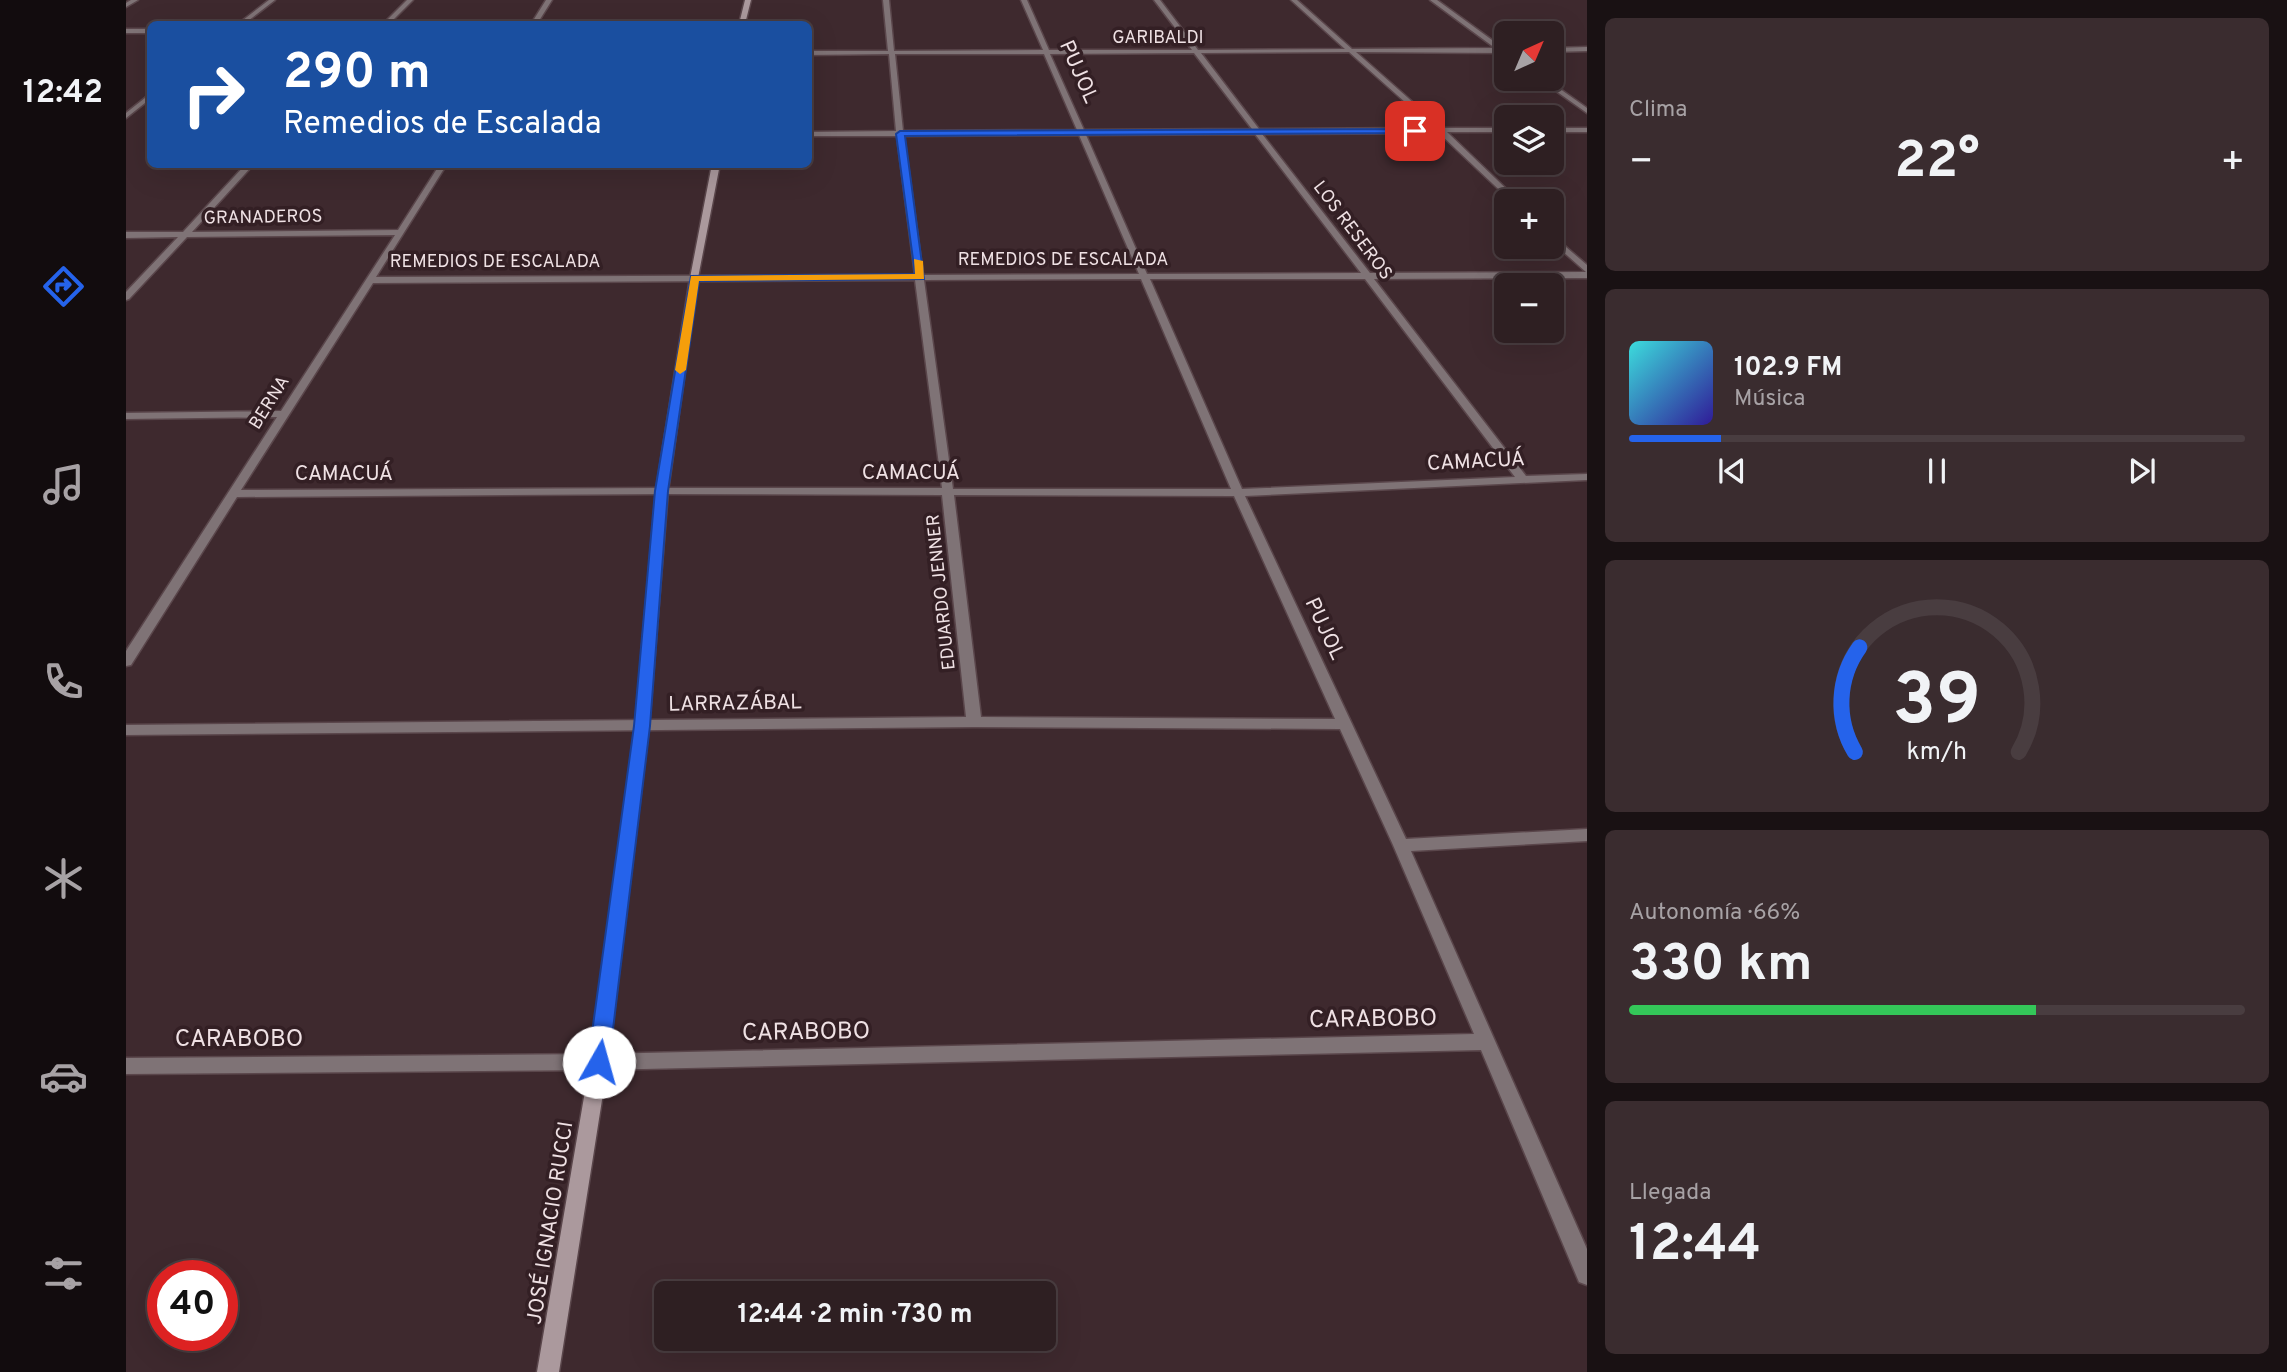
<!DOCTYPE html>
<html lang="es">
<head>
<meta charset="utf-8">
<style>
	:root { --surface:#2e1f22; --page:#3a2c2f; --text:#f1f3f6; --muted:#a7a2a5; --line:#493d40; --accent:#2563eb }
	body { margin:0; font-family:Overpass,sans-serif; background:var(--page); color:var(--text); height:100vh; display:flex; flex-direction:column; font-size:26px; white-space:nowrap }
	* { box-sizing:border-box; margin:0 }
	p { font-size:23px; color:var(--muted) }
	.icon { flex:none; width:38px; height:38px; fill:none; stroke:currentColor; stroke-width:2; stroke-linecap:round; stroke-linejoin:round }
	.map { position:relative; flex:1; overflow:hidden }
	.details { display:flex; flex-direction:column; gap:18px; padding:18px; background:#191113; width:700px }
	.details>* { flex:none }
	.hud { position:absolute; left:21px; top:21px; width:665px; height:147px; border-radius:10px; box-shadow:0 7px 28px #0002,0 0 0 2px var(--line); background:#1a4fa0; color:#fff; overflow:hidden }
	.needle { width:46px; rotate:44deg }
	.fabs { position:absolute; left:1368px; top:21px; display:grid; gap:14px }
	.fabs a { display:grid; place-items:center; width:70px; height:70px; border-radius:10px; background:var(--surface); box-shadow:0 7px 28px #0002,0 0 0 2px var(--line); font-size:35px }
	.speed { position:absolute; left:21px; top:1260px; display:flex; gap:14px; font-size:35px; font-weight:700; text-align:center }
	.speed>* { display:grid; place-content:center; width:91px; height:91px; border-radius:50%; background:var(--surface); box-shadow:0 7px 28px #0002,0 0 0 2px var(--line); line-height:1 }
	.speed .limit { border:10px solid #d22; background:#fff; color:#111 }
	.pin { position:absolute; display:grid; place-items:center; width:60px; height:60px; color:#fff; margin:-30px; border-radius:14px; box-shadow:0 4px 10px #0006 }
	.me { position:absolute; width:77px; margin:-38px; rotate:7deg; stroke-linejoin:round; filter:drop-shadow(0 0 5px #0008) }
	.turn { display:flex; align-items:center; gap:24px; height:147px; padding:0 21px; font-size:32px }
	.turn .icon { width:91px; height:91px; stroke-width:2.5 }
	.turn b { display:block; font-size:49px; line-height:60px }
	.big { font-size:52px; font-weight:700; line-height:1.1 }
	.details .card { flex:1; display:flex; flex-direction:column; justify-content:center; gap:10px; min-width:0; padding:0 24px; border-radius:10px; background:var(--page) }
	.details .dial { align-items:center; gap:0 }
	.dial svg { height:182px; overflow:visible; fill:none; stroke:var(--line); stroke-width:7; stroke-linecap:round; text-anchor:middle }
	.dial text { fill:var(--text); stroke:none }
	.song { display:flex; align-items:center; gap:21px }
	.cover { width:84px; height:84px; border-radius:10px; background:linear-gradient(135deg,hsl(180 70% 55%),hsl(250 70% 35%)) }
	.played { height:7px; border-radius:4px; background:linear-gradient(90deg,var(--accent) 15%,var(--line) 15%) }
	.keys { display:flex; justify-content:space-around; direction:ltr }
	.heat { display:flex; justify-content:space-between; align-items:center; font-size:38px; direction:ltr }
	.charge { height:10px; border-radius:5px; background:linear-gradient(90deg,#34c759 66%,var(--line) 0) }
	.trip { position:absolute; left:528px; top:1281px; width:402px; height:70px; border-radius:10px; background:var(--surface); box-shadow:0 7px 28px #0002,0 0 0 2px var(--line); font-weight:700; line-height:70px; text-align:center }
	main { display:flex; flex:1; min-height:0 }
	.dock { display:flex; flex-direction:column; width:126px; justify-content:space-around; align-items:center; background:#120c0e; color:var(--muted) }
	.dock .icon { width:49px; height:49px }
	.dock .active { color:var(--accent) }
	.dock b { font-size:32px; color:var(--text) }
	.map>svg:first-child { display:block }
</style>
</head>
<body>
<main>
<nav class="dock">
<b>12:42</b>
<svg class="icon active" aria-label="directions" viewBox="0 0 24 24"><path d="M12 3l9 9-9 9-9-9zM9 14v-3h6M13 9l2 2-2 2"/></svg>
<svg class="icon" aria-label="music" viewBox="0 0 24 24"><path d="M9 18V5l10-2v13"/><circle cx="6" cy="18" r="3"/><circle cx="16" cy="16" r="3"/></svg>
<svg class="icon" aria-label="phone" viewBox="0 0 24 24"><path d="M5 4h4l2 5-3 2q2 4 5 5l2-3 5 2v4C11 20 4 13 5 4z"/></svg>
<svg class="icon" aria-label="climate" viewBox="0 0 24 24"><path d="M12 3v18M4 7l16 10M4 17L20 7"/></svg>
<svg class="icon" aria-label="car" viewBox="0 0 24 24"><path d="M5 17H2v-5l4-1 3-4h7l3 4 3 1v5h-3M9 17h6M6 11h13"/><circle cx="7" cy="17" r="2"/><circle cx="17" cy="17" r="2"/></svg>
<svg class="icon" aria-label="filters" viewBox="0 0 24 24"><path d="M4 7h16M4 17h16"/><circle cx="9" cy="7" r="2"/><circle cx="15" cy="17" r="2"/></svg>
</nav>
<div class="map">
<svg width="1461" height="1372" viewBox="0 0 1461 1372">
	<rect width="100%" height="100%" fill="#3e292e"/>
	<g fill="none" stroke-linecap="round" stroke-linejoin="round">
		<defs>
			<path id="street" d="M5,0H12L0,7V3Z
				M143,0H149L118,24H112Z
				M281,0H287L263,24H257Z
				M420,0H426L411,24H405Z
				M757,0H763L768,51L917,50L895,0H901L923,50H1066L1028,0H1034L1072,50L1219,49L1165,0H1171L1226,49L1369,48L1304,0H1311L1377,48H1381V52L1377,53L1230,52L1316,128H1381V132H1321L1393,201H1385L1313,133L1136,134L1244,273L1460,272L1426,242V235L1461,265V278L1248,279L1400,476L1461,474V480L1119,496L1280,839L1461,829V841L1285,851L1461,1249V1285L1453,1282L1355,1050L473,1070L0,1074V1058L473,1054L1348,1034L1267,845L1214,729L848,727L0,735V725L840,717L816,495L536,494L111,497L5,665L0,666V651L151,417L0,419V413L155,411L269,235L61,237L3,299L0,300V292L52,237L0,238V232H57L120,164H128L66,232L272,230L314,164H321L250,277L789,275L771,136H682V132L770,131L763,54L682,55V51H762ZM1223,52L1308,128L1133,129L1075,53ZM1068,53L1126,129L958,130L924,54ZM769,54H918L951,130L777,131ZM1129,134L1235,273L1021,274L960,135ZM953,135L1013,274L797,275L778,136ZM1015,279L1105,489H827L798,280ZM1024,279H1239L1389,477L1116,489ZM789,280L816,488H536L115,490L247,283ZM828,495L1108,496L1209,719L855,717Z
				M0,29H24V33H0Z
				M1461,47V51L1426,52V48Z
				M1413,79H1420L1461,108V113Z
				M24,94V99L0,118V113Z
				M1426,128H1461V132H1426Z"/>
			<path id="secondary" d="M619,0H625L619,24H613Z
				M586,164H594L572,278L542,491L523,726L482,1062L433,1372H411L464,1062L509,726L530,491L564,278Z"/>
		</defs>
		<use href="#street" stroke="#5a464b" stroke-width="3"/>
		<use href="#secondary" stroke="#5a464b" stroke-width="3"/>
		<use href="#street" fill="#7f7376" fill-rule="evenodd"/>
		<use href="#secondary" fill="#ab999d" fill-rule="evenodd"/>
	</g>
	<path fill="#2563eb" stroke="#184099" stroke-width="2" d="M1289,129L1291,133L779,136L798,279L573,281L542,491L524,726L483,1062L480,1069L473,1072L465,1069L462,1062L508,726L529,491L565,276L789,274L770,134L774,131Z"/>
	<path fill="#f59e0b" d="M788,259L797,261L798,279L573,281L560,370L554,374L549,370L565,276L789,274Z"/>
	<g text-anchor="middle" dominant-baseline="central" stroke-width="7" stroke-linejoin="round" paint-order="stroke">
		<g font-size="18" fill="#efe1e4" stroke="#331f24">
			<text x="1032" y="38">GARIBALDI</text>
			<text transform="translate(137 218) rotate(-1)">GRANADEROS</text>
			<text transform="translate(1226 231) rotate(53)">LOS RESEROS</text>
			<text x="937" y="260">REMEDIOS DE ESCALADA</text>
			<text x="369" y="262">REMEDIOS DE ESCALADA</text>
			<text transform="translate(144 403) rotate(-58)">BERNA</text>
			<text transform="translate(816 592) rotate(-96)">EDUARDO JENNER</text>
		</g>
		<g font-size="21" fill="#efe1e4" stroke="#331f24">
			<text transform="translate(952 72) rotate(66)">PUJOL</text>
			<text transform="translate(1350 462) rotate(-3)">CAMACUÁ</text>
			<text x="785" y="473">CAMACUÁ</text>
			<text x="218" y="474">CAMACUÁ</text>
			<text transform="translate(1198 629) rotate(65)">PUJOL</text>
			<text transform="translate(609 704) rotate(-1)">LARRAZÁBAL</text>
			<text transform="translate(425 1223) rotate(-81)">JOSÉ IGNACIO RUCCI</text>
		</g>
		<g font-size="24" fill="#efe1e4" stroke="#331f24">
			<text transform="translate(1247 1020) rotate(-1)">CARABOBO</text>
			<text transform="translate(680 1033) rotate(-1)">CARABOBO</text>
			<text x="113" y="1040">CARABOBO</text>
		</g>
	</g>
</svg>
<div class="fabs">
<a><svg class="needle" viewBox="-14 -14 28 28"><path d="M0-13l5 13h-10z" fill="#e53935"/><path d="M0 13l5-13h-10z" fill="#a7a2a5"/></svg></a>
<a><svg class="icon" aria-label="layers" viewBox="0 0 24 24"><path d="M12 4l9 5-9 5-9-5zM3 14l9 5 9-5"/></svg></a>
<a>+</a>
<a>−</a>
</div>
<div class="speed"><div class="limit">40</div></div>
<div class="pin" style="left:1289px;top:131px;background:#d93025"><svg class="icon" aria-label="arrive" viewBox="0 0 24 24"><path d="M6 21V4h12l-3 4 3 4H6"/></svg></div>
<svg class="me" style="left:473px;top:1062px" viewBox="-20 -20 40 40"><circle r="19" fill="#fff"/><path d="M0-13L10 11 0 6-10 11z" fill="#2563eb"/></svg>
<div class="trip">12:44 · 2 min · 730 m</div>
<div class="hud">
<div class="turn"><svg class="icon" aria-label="right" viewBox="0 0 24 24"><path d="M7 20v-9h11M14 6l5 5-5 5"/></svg><div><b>290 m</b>Remedios de Escalada</div></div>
</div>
</div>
<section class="details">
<div class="card"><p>Clima</p>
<div class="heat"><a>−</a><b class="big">22°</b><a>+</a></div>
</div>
<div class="card">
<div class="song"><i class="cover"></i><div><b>102.9 FM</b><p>Música</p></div></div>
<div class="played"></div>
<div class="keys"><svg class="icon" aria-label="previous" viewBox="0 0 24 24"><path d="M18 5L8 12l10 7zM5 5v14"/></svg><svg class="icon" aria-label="pause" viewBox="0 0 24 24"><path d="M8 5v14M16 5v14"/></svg><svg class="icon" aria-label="next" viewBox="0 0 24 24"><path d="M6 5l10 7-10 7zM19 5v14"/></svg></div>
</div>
<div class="card dial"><svg viewBox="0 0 100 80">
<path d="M14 69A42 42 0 1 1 86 69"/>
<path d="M14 69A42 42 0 0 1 16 23" stroke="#2563eb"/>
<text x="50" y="56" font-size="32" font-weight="700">39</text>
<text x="50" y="72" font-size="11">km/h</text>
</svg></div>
<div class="card"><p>Autonomía · 66%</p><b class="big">330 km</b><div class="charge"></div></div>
<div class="card"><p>Llegada</p><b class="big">12:44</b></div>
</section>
</main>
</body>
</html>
